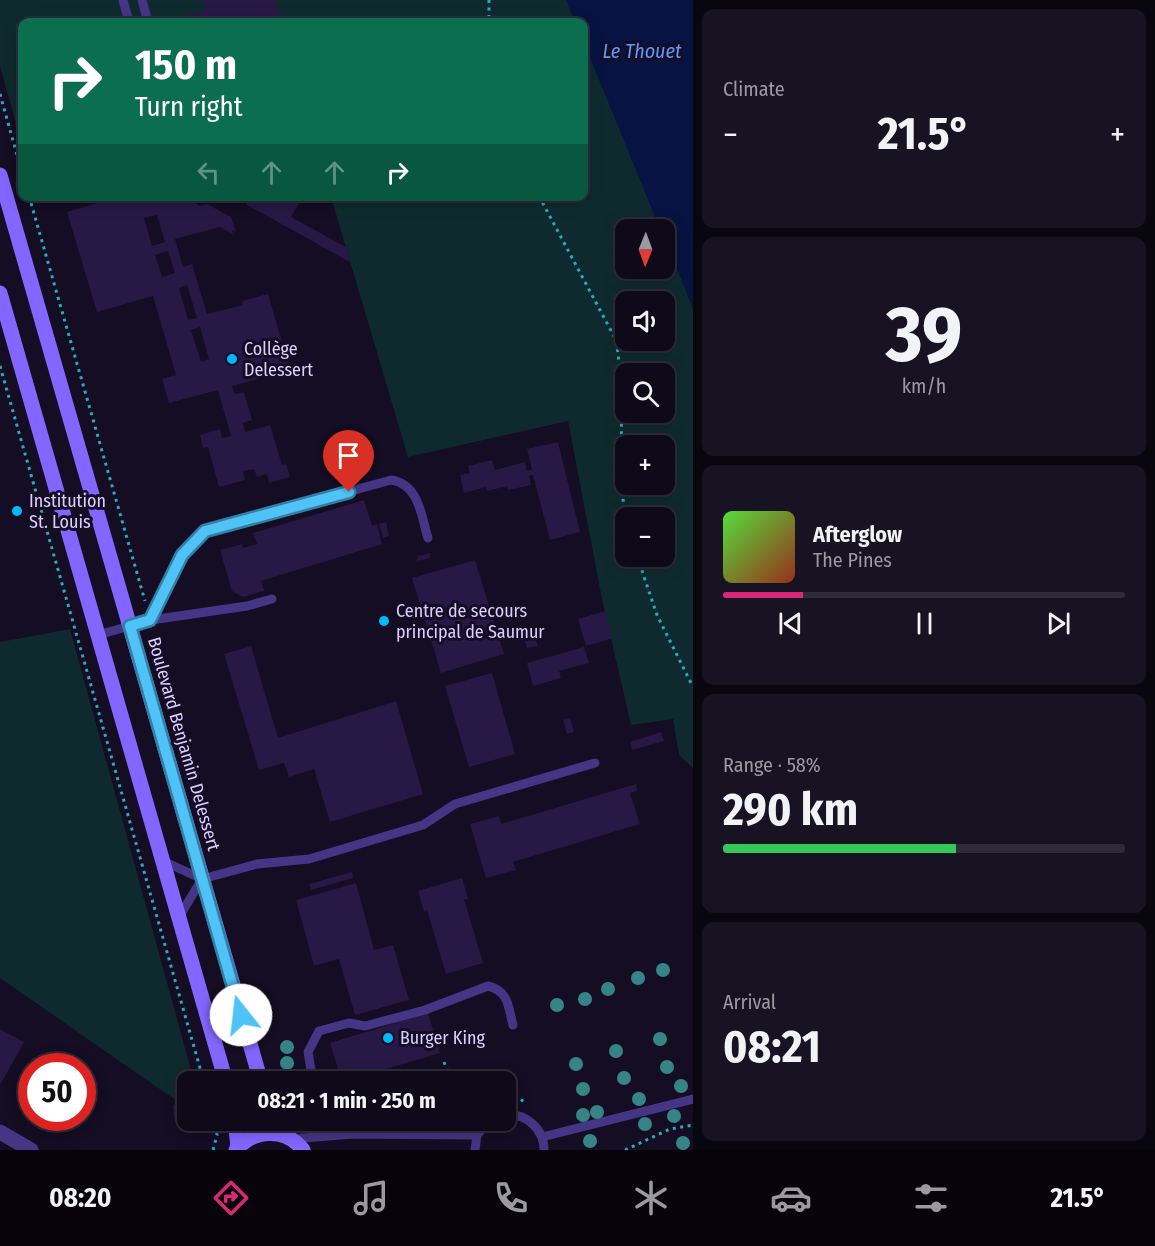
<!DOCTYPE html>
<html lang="en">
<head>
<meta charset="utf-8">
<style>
	:root { --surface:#0f0a1a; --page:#181323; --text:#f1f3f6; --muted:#9b9aa2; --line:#2f2b39; --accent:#db2777 }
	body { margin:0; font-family:"Fira Sans Condensed",sans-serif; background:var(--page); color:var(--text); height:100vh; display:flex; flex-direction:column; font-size:22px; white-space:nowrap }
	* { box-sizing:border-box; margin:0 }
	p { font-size:20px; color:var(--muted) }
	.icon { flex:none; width:33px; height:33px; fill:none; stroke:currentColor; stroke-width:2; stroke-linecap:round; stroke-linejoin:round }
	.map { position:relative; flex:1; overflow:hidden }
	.panel { display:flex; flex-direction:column; gap:9px; padding:9px; background:#08060e; width:462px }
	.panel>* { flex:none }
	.banner { position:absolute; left:18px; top:18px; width:570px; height:183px; border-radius:12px; box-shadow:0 3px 15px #0003,0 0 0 2px var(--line); background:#0b6e4f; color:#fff; overflow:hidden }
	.needle { width:39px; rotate:181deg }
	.tools { position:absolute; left:615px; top:219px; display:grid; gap:12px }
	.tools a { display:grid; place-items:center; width:60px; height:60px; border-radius:12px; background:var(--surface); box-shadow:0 3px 15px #0003,0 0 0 2px var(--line); font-size:30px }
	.speed { position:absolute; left:18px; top:1053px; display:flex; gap:12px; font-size:30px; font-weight:700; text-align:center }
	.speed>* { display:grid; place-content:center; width:78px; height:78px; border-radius:50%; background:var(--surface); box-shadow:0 3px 15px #0003,0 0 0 2px var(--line); line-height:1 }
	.speed .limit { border:9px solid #d22; background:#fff; color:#111 }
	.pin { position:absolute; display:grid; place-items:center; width:51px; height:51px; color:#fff; margin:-62px -26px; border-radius:50% 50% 50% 0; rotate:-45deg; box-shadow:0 0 6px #0007 }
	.pin .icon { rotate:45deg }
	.me { position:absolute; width:66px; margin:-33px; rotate:344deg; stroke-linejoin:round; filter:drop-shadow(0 0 4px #0008) }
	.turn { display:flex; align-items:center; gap:21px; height:126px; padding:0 18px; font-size:27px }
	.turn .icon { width:78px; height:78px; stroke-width:2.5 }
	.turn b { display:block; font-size:42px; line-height:51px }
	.lanes { display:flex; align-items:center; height:57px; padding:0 18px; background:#0003; justify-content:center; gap:30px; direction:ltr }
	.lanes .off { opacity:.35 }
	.big { font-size:45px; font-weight:700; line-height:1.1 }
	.panel .widget { flex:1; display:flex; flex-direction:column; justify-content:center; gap:9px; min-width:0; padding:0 21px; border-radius:12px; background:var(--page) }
	.panel .dial { align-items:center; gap:0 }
	.dial b { font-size:78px; line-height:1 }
	.song { display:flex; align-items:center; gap:18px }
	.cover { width:72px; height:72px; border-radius:9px; background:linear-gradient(135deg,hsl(110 70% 55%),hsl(10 70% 35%)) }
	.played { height:6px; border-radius:3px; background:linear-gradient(90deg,var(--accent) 20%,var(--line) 20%) }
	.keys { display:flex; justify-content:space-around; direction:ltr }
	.heat { display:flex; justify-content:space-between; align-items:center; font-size:33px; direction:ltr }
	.charge { height:9px; border-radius:4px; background:linear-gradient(90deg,#34c759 58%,var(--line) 0) }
	.trip { position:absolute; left:177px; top:1071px; width:339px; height:60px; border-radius:12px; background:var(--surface); box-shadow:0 3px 15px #0003,0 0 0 2px var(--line); font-weight:700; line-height:60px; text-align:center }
	.menu { display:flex; height:96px; justify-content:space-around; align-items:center; background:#06040a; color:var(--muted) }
	.menu .icon { width:42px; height:42px }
	.menu .current { color:var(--accent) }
	.menu b { font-size:27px; color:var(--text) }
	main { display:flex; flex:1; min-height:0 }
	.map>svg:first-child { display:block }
</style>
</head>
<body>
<main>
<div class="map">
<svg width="693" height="1150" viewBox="0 0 693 1150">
	<rect width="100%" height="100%" fill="#140d23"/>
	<path fill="#0f2a2e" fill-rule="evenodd" d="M0,0H693V768L679,755L673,719L631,725L602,599L568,421L408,457L331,197L584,196V22H22V145L0,66ZM626,230H664V268H626ZM626,302H664V340H626ZM626,374H664V412H626ZM626,446H664V484H626ZM626,518H664V556H626Z
		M70,629L194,1081L188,1082L187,1108L0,978V642Z"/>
	<path fill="#071342" d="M566,0H693V309L665,239L664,230L660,229L584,43V22H575Z"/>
	<path fill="#281845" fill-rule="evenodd" d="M203,0H276L282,19L280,22H164L206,10Z
		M121,196H185L200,206L207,204L231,217L236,232L232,230L233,234L220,227L175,239L183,267L192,264L207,314L243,305L242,301L268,294L290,370L232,386L235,394L244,392L252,420L243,423L245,432L270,425L282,465L286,464L290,477L269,483L267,474L257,477L254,469L243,471L245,480L219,487L208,447L203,448L200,435L220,429L222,438L231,436L218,390L169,403L162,379L176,375L153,296L97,312L67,212ZM157,215L165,242L152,246L144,218ZM168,251L175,273L162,277L155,255ZM187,285L197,318L188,320L179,288ZM200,327L209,359L201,362L191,330Z
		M246,196H254L266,203L269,196H303L291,217L346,247L350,262L247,205Z
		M558,442L580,532L550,540L533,475L529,476L531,485L508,490L507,486L487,491L486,487L464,493L460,475L470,473L468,466L492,460L495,470L525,462L527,471L532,469L527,449Z
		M364,500L372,526L377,524L382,544L261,581L264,591L243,597L232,591L220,550L242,544L243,548L257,544L253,533Z
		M386,522L389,536L383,538L379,524Z
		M430,553V558L417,561L418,556Z
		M475,560L504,654L441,673L412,578Z
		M605,611L613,638L586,646L578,619Z
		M535,638L538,646L527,648L525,641Z
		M251,646L278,738L396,701L423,794L330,822L314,769L289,777L284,763L259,770L224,654Z
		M584,647L589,663L559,671L561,678L533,686L527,663Z
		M492,673L515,754L469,767L445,686Z
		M570,718L574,732L567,734L563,719Z
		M661,732L664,741L632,750L630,742Z
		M636,784L637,791L630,793L640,824L513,862L516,870L486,878L470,824L499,816L501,824Z
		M352,872L353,878L311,890L309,884Z
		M462,878L468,899H464L483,963L446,974L427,910L424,911L418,891Z
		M356,883L374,950L393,945L409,1000L355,1015L339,959L314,966L296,900Z
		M428,1013L440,1053L342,1082L330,1043Z
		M0,1029L24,1042L0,1085Z
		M183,1103L184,1116L174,1117L173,1105Z"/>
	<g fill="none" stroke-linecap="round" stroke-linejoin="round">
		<path stroke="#27acbb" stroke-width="3" stroke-dasharray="3 4.5" stroke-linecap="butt" d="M489,0V22
			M0,94L22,173
			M29,196L145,601
			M539,196L616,340L621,376L622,493L626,518
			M0,366L204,1082
			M637,556L657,615L693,687
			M444,1062L452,1082
			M506,1099H520L527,1104
			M213,1150L217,1135L215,1120
			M625,1150L670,1129L693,1125"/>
		<path stroke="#453585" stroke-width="9" d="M123,0L129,22
			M142,0L148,22
			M151,620L182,555L205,531L391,480C419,484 421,515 428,538
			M98,635L151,620L247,606L272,599
			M163,861L202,879L257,864L309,859L423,825L455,804L595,763
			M179,917L202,879
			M313,1082L308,1052L319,1031L349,1023L365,1026L425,1010L488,986C509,991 508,1007 513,1025
			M506,1115C526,1113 544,1129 544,1150
			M542,1137L693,1099
			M291,1139L353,1134L477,1135
			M475,1150L477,1135L490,1120"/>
		<path stroke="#453585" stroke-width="15" d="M0,1132L31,1150"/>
		<path stroke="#8266ff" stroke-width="15" d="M0,175L261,1082
			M0,293L226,1082
			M235,1120L238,1147
			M276,1120L286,1136
			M236,1150C253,1129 286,1127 303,1150"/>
	</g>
	<g fill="#378487">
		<circle cx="663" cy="970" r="7"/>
		<circle cx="638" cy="978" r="7"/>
		<circle cx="608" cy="989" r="7"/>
		<circle cx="585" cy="999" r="7"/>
		<circle cx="557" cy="1005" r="7"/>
		<circle cx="234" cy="1036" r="7"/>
		<circle cx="660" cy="1039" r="7"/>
		<circle cx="287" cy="1047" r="7"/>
		<circle cx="616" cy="1051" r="7"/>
		<circle cx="287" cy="1063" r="7"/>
		<circle cx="576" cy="1064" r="7"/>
		<circle cx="667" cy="1067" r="7"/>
		<circle cx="624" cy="1078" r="7"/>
		<circle cx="681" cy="1086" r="7"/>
		<circle cx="583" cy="1089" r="7"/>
		<circle cx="639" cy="1099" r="7"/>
		<circle cx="597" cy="1112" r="7"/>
		<circle cx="583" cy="1115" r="7"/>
		<circle cx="674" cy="1116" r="7"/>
		<circle cx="645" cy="1124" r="7"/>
		<circle cx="590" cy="1141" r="7"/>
		<circle cx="683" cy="1143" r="7"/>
	</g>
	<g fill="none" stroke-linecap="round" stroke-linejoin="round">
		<defs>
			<path id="route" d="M241,1015L130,626L150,620L182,555L205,531L349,492"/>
		</defs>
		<use href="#route" stroke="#337fa1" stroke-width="15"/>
		<use href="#route" stroke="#4fc3f7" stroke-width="10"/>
	</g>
	<g fill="#00b9fa" stroke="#140d23" stroke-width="2">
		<circle cx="232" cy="359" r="6"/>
		<circle cx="17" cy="511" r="6"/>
		<circle cx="384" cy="621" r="6"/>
		<circle cx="388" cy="1038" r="6"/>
	</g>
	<g text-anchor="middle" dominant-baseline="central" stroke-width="6" stroke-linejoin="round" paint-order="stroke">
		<g font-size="18" fill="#dccfff" stroke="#140d23" text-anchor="start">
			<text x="244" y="349">Collège<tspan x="244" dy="21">Delessert</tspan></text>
			<text x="29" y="501">Institution<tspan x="29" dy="21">St. Louis</tspan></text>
			<text x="396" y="611">Centre de secours<tspan x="396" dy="21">principal de Saumur</tspan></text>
			<text x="400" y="1038">Burger King</text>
		</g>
		<g font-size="18" fill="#dccfff" stroke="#140d23">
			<text transform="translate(184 744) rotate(74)">Boulevard Benjamin Delessert</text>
		</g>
		<g font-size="20" font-style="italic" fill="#5d9aff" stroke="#140d23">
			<text x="642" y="51">Le Thouet</text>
		</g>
	</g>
</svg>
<div class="tools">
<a><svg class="needle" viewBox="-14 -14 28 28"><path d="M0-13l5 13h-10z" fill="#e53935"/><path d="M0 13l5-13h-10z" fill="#9b9aa2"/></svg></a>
<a><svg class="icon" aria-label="sound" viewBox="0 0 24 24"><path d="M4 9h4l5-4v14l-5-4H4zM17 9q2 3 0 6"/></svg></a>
<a><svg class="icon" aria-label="search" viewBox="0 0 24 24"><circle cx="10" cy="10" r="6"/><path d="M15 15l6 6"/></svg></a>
<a>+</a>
<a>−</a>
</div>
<div class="speed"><div class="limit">50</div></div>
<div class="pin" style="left:349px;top:492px;background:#d93025"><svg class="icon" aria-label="arrive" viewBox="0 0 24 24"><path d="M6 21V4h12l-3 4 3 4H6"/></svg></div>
<svg class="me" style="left:241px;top:1015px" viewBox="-20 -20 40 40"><circle r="19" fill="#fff"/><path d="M0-13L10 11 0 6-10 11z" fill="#4fc3f7"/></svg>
<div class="trip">08:21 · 1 min · 250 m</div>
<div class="banner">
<div class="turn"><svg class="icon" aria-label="right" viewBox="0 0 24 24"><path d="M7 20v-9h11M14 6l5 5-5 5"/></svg><div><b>150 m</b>Turn right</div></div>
<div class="lanes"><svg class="icon off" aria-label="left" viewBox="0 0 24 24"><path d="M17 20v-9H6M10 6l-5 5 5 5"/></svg><svg class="icon off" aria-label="ahead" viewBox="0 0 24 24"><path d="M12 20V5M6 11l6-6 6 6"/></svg><svg class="icon off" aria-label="ahead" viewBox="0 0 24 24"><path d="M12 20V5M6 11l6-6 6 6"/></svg><svg class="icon" aria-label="right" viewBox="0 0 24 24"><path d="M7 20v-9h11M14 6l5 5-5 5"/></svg></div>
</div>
</div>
<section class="panel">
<div class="widget"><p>Climate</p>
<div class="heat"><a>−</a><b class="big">21.5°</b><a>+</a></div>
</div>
<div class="widget dial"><b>39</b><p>km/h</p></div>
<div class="widget">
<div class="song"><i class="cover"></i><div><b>Afterglow</b><p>The Pines</p></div></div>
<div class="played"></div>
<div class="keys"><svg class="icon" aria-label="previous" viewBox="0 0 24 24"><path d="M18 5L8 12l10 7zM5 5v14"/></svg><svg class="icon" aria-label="pause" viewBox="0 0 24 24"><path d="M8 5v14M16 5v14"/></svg><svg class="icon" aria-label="next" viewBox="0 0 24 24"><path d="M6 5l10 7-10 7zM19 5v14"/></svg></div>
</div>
<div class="widget"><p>Range · 58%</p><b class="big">290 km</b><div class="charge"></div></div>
<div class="widget"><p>Arrival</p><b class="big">08:21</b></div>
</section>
</main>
<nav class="menu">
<b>08:20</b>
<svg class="icon current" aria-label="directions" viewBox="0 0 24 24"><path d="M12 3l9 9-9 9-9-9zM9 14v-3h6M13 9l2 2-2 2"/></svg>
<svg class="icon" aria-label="music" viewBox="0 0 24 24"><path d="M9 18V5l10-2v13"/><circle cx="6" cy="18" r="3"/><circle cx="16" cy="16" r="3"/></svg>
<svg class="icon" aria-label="phone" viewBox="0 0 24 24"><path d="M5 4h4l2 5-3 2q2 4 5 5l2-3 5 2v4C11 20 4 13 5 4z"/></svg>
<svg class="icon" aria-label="climate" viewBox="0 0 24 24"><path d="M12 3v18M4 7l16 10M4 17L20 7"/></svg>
<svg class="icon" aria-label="car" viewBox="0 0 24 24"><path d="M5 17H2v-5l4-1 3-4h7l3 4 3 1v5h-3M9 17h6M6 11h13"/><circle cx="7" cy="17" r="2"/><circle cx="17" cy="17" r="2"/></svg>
<svg class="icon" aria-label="filters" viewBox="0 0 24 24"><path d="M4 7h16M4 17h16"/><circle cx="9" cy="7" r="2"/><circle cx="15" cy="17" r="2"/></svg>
<b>21.5°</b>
</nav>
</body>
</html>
